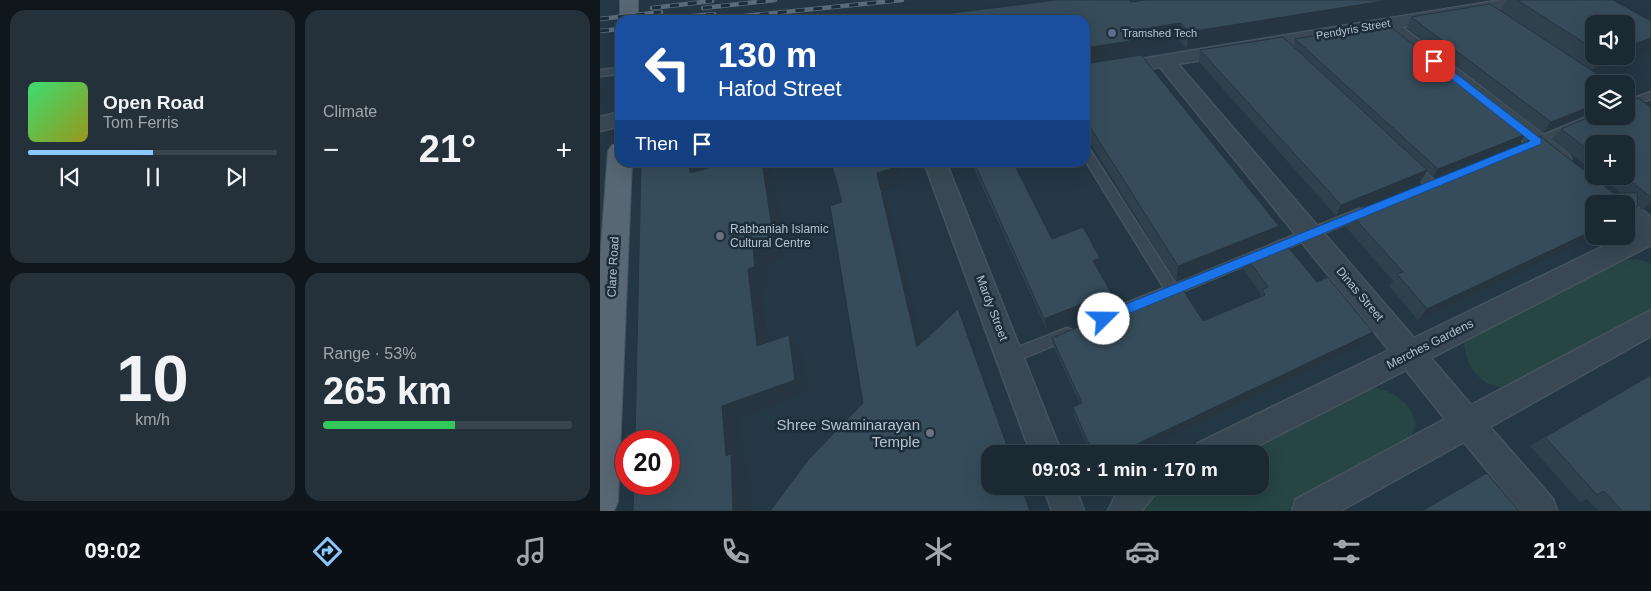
<!DOCTYPE html>
<html lang="en">
<head>
<meta charset="utf-8">
<style>
	:root { --surface:#1b2933; --page:#24313b; --text:#f1f3f6; --muted:#a0a6ac; --line:#39454e; --accent:#89c9ff }
	body { margin:0; font-family:Helvetica,sans-serif; background:var(--page); color:var(--text); height:100vh; display:flex; flex-direction:column; font-size:19px; white-space:nowrap }
	* { box-sizing:border-box; margin:0 }
	p { font-size:16px; color:var(--muted) }
	.icon { flex:none; width:28px; height:28px; fill:none; stroke:currentColor; stroke-width:2; stroke-linecap:round; stroke-linejoin:round }
	.map { position:relative; flex:1; overflow:hidden }
	.details { display:flex; flex-direction:column; gap:10px; padding:10px; background:#0f171c; width:600px }
	.details>* { flex:none }
	.guide { position:absolute; left:15px; top:15px; width:475px; height:152px; border-radius:15px; box-shadow:0 5px 20px #0002,0 0 0 1px var(--line); background:#1a4fa0; color:#fff; overflow:hidden }
	.buttons { position:absolute; left:985px; top:15px; display:grid; gap:10px }
	.buttons a { display:grid; place-items:center; width:50px; height:50px; border-radius:10px; background:var(--surface); box-shadow:0 5px 20px #0002,0 0 0 1px var(--line); font-size:25px }
	.speed { position:absolute; left:15px; top:430px; display:flex; gap:10px; font-size:25px; font-weight:700; text-align:center }
	.speed>* { display:grid; place-content:center; width:65px; height:65px; border-radius:50%; background:var(--surface); box-shadow:0 5px 20px #0002,0 0 0 1px var(--line); line-height:1 }
	.speed .limit { border:8px solid #d22; background:#fff; color:#111 }
	.pin { position:absolute; display:grid; place-items:center; width:42px; height:42px; color:#fff; margin:-21px; border-radius:10px; box-shadow:0 2px 8px #0006 }
	.me { position:absolute; width:55px; margin:-28px; rotate:68deg; stroke-linejoin:round; filter:drop-shadow(0 0 4px #0008) }
	.turn { display:flex; align-items:center; gap:18px; height:105px; padding:0 20px; font-size:22px }
	.turn .icon { width:65px; height:65px; stroke-width:2.5 }
	.turn b { display:block; font-size:35px; line-height:42px }
	.then { display:flex; align-items:center; height:48px; padding:0 20px; background:#0003; gap:10px; font-size:19px }
	.big { font-size:38px; font-weight:800; line-height:1.1 }
	.details .tile { flex:1; display:flex; flex-direction:column; justify-content:center; gap:8px; min-width:0; padding:0 18px; border-radius:15px; background:var(--page) }
	.details .dial { align-items:center; gap:0 }
	.dial b { font-size:65px; line-height:1 }
	.song { display:flex; align-items:center; gap:15px }
	.cover { width:60px; height:60px; border-radius:8px; background:linear-gradient(135deg,hsl(140 70% 55%),hsl(60 70% 35%)) }
	.played { height:5px; border-radius:2px; background:linear-gradient(90deg,var(--accent) 50%,var(--line) 50%) }
	.keys { display:flex; justify-content:space-around; direction:ltr }
	.heat { display:flex; justify-content:space-between; align-items:center; font-size:28px; direction:ltr }
	.charge { height:8px; border-radius:4px; background:linear-gradient(90deg,#34c759 53%,var(--line) 0) }
	.details .tiles { flex:1; display:grid; gap:10px; grid-template-columns:repeat(2,1fr) }
	.trip { position:absolute; left:381px; top:445px; width:288px; height:50px; border-radius:15px; background:var(--surface); box-shadow:0 5px 20px #0002,0 0 0 1px var(--line); font-weight:800; line-height:50px; text-align:center }
	.tabs { display:flex; height:80px; justify-content:space-around; align-items:center; background:#0b1014; color:var(--muted) }
	.tabs .icon { width:35px; height:35px }
	.tabs .active { color:var(--accent) }
	.tabs b { font-size:22px; color:var(--text) }
	main { display:flex; flex:1; min-height:0 }
	.map>svg:first-child { display:block }
</style>
</head>
<body>
<main>
<section class="details">
<div class="tiles">
<div class="tile">
<div class="song"><i class="cover"></i><div><b>Open Road</b><p>Tom Ferris</p></div></div>
<div class="played"></div>
<div class="keys"><svg class="icon" aria-label="previous" viewBox="0 0 24 24"><path d="M18 5L8 12l10 7zM5 5v14"/></svg><svg class="icon" aria-label="pause" viewBox="0 0 24 24"><path d="M8 5v14M16 5v14"/></svg><svg class="icon" aria-label="next" viewBox="0 0 24 24"><path d="M6 5l10 7-10 7zM19 5v14"/></svg></div>
</div>
<div class="tile"><p>Climate</p>
<div class="heat"><a>−</a><b class="big">21°</b><a>+</a></div>
</div>
<div class="tile dial"><b>10</b><p>km/h</p></div>
<div class="tile"><p>Range · 53%</p><b class="big">265 km</b><div class="charge"></div></div>
</div>
</section>
<div class="map">
<svg width="1051" height="511" viewBox="0 0 1051 511">
	<rect width="100%" height="100%" fill="#243744"/>
	<path fill="#264544" d="M1036,259L1051,263V311L906,388C881,387 866,367 864,344L875,333L1025,260Z
		M776,388C805,394 829,420 805,446L687,511H540L549,498L571,486H660V454H635L764,389Z"/>
	<g fill="none" stroke-linecap="round" stroke-linejoin="round">
		<defs>
			<path id="lane" d="M20,68V74L0,76V70Z
				M1051,92V99L1026,108V101Z
				M994,114V116H1004L937,147H929L928,144L929,141Z
				M485,147L489,148L575,283L759,209H767L769,212L767,215L504,324L499,322L497,318L499,314L564,288L485,160Z
				M812,162L816,163L836,182L838,185L836,188H828L808,169L806,166Z
				M467,328L472,330L474,334L472,338L411,363L406,362L404,357L406,352Z"/>
			<path id="street" d="M901,0H941L938,4L932,5L802,27L968,153L971,159L968,165L960,167L952,165L784,30L578,64L814,338L1035,231L1026,224V204H1020C1032,200 1042,210 1051,217V245L831,358L871,405L1051,310V336L890,427L953,499L957,511H920L864,442L740,511H692L696,499L845,419L806,370L642,454H594L598,443L789,350L560,67L485,80V68Z
				M20,112V126L0,131V117Z
				M324,162H346L462,454H431Z
				M443,486H475L484,511H452Z
				M520,486H559C555,497 548,501 542,511H508Z"/>
			<path id="primary" d="M20,0H38V20H20V22Z
				M20,143V162H32L18,502L14,511H0V259L8,151L12,145Z"/>
		</defs>
		<use href="#lane" stroke="#465460" stroke-width="3"/>
		<use href="#street" stroke="#465460" stroke-width="3"/>
		<use href="#primary" stroke="#465460" stroke-width="2"/>
		<use href="#lane" fill="#394853" fill-rule="evenodd"/>
		<use href="#street" fill="#394853" fill-rule="evenodd"/>
		<use href="#primary" fill="#576773" fill-rule="evenodd"/>
		<defs>
			<path id="rail" d="M52,8L112,1
				M103,8L175,0
				M0,19L61,12
				M52,20L114,14
				M106,20L302,0
				M0,31L20,29"/>
		</defs>
		<use href="#rail" stroke="#5b6d7b" stroke-width="4.5"/>
		<use href="#rail" stroke="#1d2d39" stroke-width="3" stroke-dasharray="9" stroke-linecap="butt"/>
	</g>
	<path fill="#2e414d" fill-rule="evenodd" d="M546,0H890L587,49L579,41L530,49V57L679,226L673,242L576,282L485,134V20L531,2Z
		M906,0H1013L1051,21V51L994,72V112L943,133L807,28L811,17L900,11ZM994,24L1026,56H994Z
		M695,39L926,134L920,142L833,177L827,171L820,182L736,216L599,62L600,50L693,47Z
		M1035,99L1051,107V206L1042,210L1038,206L1026,217V204L818,320L789,286L793,281L745,226L751,214L1013,193H1021L999,176H1026L994,144V172L952,140L961,129Z
		M41,162H103V170L131,162H197L172,165L187,257L166,264L169,282L162,284L170,342L189,335L202,349L209,392L140,418L144,461L149,464L152,511H33Z
		M371,162H413L452,239L500,258V274L511,292V307L448,333Z
		M646,257L717,282L773,332L766,343L533,454H491L474,416L473,407L480,404L454,348L452,338L520,313L603,321L659,297L661,294L643,269Z
		M1051,375V511H998L987,499L980,502L930,446Z"/>
	<path fill="#26353f" d="M790,0H890L587,49L589,32Z
		M581,23L579,41L530,49V59L485,66V48L523,32Z
		M1051,38V51L990,73L1003,56H1026V47Z
		M0,87L6,94L0,98Z
		M994,105L993,112L943,133L951,122Z
		M926,134L920,142L833,177L838,169Z
		M89,162H103L104,190L90,173Z
		M162,162H170L172,165L187,257L166,264L169,282L162,284L172,360L157,346L148,269L153,248Z
		M294,162H296L303,184L285,190L326,361L317,347L277,173Z
		M827,170L820,182L736,216L741,205Z
		M1051,202V206L1042,210Z
		M1038,206L1026,217V212Z
		M679,226L673,242L576,282L578,266Z
		M994,230V236L818,320L827,309Z
		M500,258L501,274L494,277L493,261Z
		M511,292V307L448,333L444,319Z
		M358,309L365,324L411,454H410Z
		M773,332L766,343L533,454H516Z
		M189,335L202,349L209,392L140,418L144,461L149,464L152,511H133L126,456L122,406Z
		M421,486H423L432,511H430Z"/>
	<path fill="#364c5a" stroke="#26353f" d="M456,0H529L531,2L546,0H790L589,32L581,23L523,32L530,41L485,48V20H298Z
		M917,0H1013L1051,21V38L1026,47V24H994V49Z
		M890,4L1002,77L1005,75L1017,84H994V105L951,122L811,17Z
		M787,24L926,134L838,169L695,39Z
		M683,37L827,170L741,205L600,50Z
		M541,55L679,226L578,266L485,119V64Z
		M1026,90L1034,95L1035,99L1038,98L1051,107V197L1024,176H1026V144H994V154L961,129L994,115V116H1026Z
		M940,136L1013,193H1037L1038,206L1026,212V204H994V230L827,309L797,274L803,272L751,214Z
		M41,162H89L90,173L131,162H162L174,241L153,248L155,267L148,269L157,346L189,335L195,380L122,406L126,456L131,454L133,511H33L34,484H69V441H35Z
		M231,162H294L296,167L277,173L317,347L358,309L410,454H390V486H421L430,511H170L208,460L263,403L230,206L242,202Z
		M374,162H413L452,239L483,227L500,258L493,261L511,292L444,319Z
		M684,242L717,282L728,277L773,332L516,454H493L473,407L482,403L452,338L519,310L520,313L582,288L603,321L665,295L662,290L668,287L646,257Z
		M1051,375V511H1022L1004,491L997,495L945,437Z
		M887,473L919,511H822Z"/>
	<path fill="#1a73e8" stroke="#114b97" d="M831,59H837L941,139V144L508,322H499L498,319L499,315L930,141L831,63Z"/>
	<circle fill="#5c6f8a" stroke="#1d2d39" stroke-width="2" cx="512" cy="33" r="5"/>
	<g fill="#6b7280" stroke="#1d2d39" stroke-width="2">
		<circle cx="120" cy="236" r="5"/>
		<circle cx="330" cy="433" r="5"/>
	</g>
	<g text-anchor="middle" dominant-baseline="central" stroke-width="5" stroke-linejoin="round" paint-order="stroke">
		<g font-size="11" fill="#b6c3cd" stroke="#1d2d39">
			<text transform="translate(753 29) rotate(-10)">Pendyris Street</text>
		</g>
		<g font-size="11" fill="#b6c3cd" stroke="#1d2d39" text-anchor="start">
			<text x="522" y="33">Tramshed Tech</text>
		</g>
		<g font-size="12" fill="#b6c3cd" stroke="#1d2d39" text-anchor="start">
			<text x="130" y="229">Rabbaniah Islamic<tspan x="130" dy="14">Cultural Centre</tspan></text>
		</g>
		<g font-size="12" fill="#b6c3cd" stroke="#1d2d39">
			<text transform="translate(13 267) rotate(-87)">Clare Road</text>
			<text transform="translate(760 294) rotate(50)">Dinas Street</text>
			<text transform="translate(392 308) rotate(69)">Mardy Street</text>
			<text transform="translate(830 344) rotate(-27)">Merches Gardens</text>
		</g>
		<g font-size="15" fill="#b6c3cd" stroke="#1d2d39" text-anchor="end">
			<text x="320" y="424">Shree Swaminarayan<tspan x="320" dy="17">Temple</tspan></text>
		</g>
	</g>
</svg>
<div class="buttons">
<a><svg class="icon" aria-label="sound" viewBox="0 0 24 24"><path d="M4 9h4l5-4v14l-5-4H4zM17 9q2 3 0 6"/></svg></a>
<a><svg class="icon" aria-label="layers" viewBox="0 0 24 24"><path d="M12 4l9 5-9 5-9-5zM3 14l9 5 9-5"/></svg></a>
<a>+</a>
<a>−</a>
</div>
<div class="speed"><div class="limit">20</div></div>
<div class="pin" style="left:834px;top:61px;background:#d93025"><svg class="icon" aria-label="arrive" viewBox="0 0 24 24"><path d="M6 21V4h12l-3 4 3 4H6"/></svg></div>
<svg class="me" style="left:504px;top:319px" viewBox="-20 -20 40 40"><circle r="19" fill="#fff"/><path d="M0-13L10 11 0 6-10 11z" fill="#1a73e8"/></svg>
<div class="trip">09:03 · 1 min · 170 m</div>
<div class="guide">
<div class="turn"><svg class="icon" aria-label="left" viewBox="0 0 24 24"><path d="M17 20v-9H6M10 6l-5 5 5 5"/></svg><div><b>130 m</b>Hafod Street</div></div>
<div class="then">Then<svg class="icon" aria-label="arrive" viewBox="0 0 24 24"><path d="M6 21V4h12l-3 4 3 4H6"/></svg></div>
</div>
</div>
</main>
<nav class="tabs">
<b>09:02</b>
<svg class="icon active" aria-label="directions" viewBox="0 0 24 24"><path d="M12 3l9 9-9 9-9-9zM9 14v-3h6M13 9l2 2-2 2"/></svg>
<svg class="icon" aria-label="music" viewBox="0 0 24 24"><path d="M9 18V5l10-2v13"/><circle cx="6" cy="18" r="3"/><circle cx="16" cy="16" r="3"/></svg>
<svg class="icon" aria-label="phone" viewBox="0 0 24 24"><path d="M5 4h4l2 5-3 2q2 4 5 5l2-3 5 2v4C11 20 4 13 5 4z"/></svg>
<svg class="icon" aria-label="climate" viewBox="0 0 24 24"><path d="M12 3v18M4 7l16 10M4 17L20 7"/></svg>
<svg class="icon" aria-label="car" viewBox="0 0 24 24"><path d="M5 17H2v-5l4-1 3-4h7l3 4 3 1v5h-3M9 17h6M6 11h13"/><circle cx="7" cy="17" r="2"/><circle cx="17" cy="17" r="2"/></svg>
<svg class="icon" aria-label="filters" viewBox="0 0 24 24"><path d="M4 7h16M4 17h16"/><circle cx="9" cy="7" r="2"/><circle cx="15" cy="17" r="2"/></svg>
<b>21°</b>
</nav>
</body>
</html>
